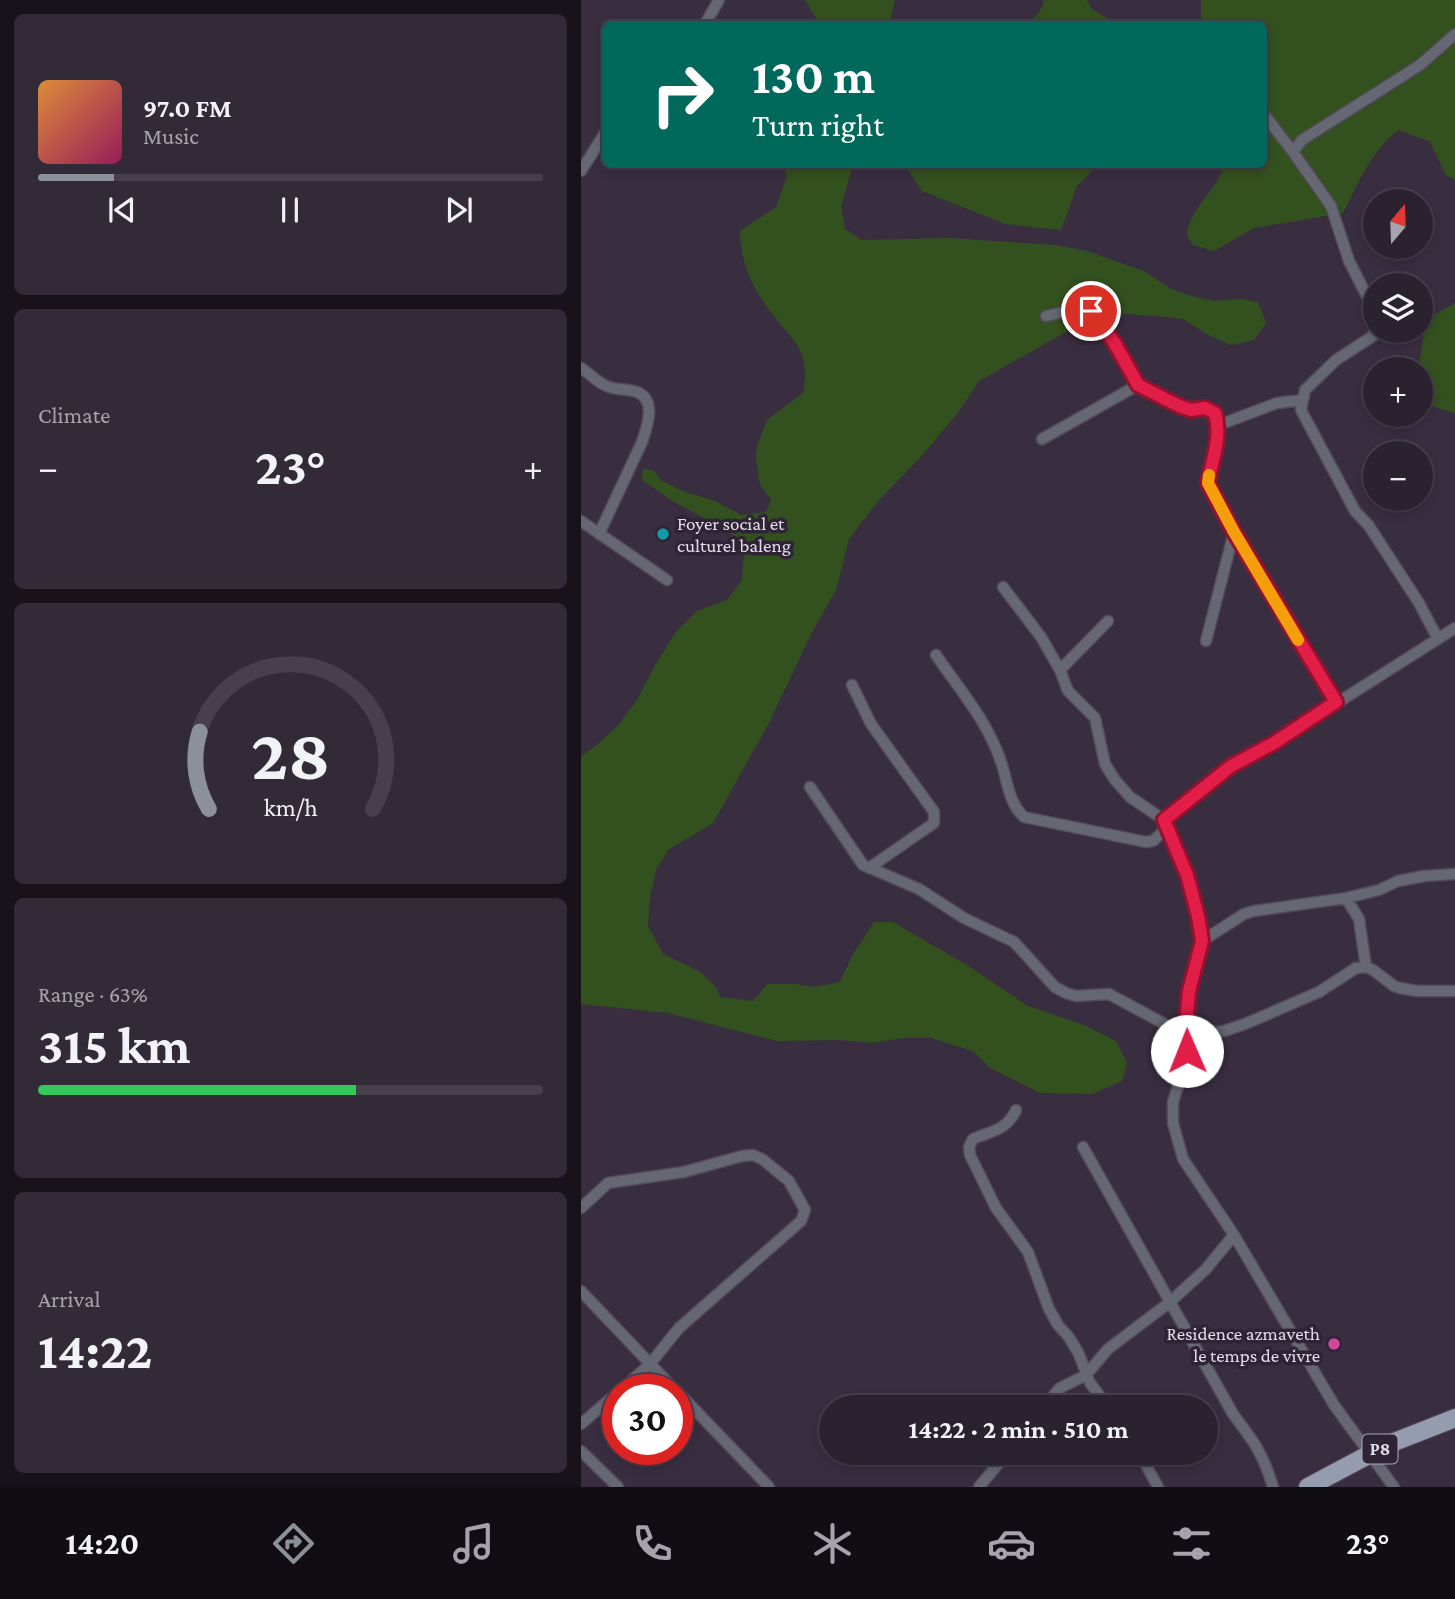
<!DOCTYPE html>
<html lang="en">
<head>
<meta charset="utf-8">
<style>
	:root { --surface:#2b2230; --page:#332a38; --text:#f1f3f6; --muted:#a6a4ab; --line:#473f4c; --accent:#8c9099 }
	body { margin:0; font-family:"Crimson Pro",serif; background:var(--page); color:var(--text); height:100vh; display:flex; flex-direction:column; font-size:26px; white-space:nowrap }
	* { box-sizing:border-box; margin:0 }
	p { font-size:23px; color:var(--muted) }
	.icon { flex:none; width:38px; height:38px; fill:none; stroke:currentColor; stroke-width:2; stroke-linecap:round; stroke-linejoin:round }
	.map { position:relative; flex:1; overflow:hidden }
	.panel { display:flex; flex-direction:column; gap:14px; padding:14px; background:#18131a; width:581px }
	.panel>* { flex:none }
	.top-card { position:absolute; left:21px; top:21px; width:665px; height:147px; border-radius:10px; box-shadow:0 4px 10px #0003,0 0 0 2px var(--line); background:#00695c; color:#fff; overflow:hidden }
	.needle { width:46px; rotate:19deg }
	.fabs { position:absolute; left:782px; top:189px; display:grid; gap:14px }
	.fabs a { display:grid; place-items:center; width:70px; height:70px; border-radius:50%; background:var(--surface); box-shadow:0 4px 10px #0003,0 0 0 2px var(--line); font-size:35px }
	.speed { position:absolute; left:21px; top:1374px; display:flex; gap:14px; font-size:35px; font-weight:700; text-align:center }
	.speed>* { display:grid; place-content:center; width:91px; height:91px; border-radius:50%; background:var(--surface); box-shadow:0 4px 10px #0003,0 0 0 2px var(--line); line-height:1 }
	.speed .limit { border:10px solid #d22; background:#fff; color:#111 }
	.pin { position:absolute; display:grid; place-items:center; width:60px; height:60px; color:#fff; margin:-30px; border:4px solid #fff; border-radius:50%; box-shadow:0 2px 7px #0007 }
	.me { position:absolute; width:77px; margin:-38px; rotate:359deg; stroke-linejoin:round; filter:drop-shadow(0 0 5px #0008) }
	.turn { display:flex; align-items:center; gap:24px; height:147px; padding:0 35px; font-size:32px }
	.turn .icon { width:91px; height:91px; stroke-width:2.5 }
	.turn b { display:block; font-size:49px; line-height:60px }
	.big { font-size:52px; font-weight:700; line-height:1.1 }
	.panel .card { flex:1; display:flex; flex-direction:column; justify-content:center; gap:10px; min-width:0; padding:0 24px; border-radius:10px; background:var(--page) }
	.panel .dial { align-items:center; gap:0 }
	.dial svg { height:182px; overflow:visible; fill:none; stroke:var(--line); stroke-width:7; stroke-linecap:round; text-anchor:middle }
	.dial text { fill:var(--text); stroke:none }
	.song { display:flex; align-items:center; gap:21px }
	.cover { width:84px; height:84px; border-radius:10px; background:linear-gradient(135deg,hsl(30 70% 55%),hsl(330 70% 35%)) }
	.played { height:7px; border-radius:4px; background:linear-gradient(90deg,var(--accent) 15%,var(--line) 15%) }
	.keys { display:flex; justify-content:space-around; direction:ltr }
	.heat { display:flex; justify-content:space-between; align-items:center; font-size:38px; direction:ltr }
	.charge { height:10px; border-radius:5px; background:linear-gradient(90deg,#34c759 63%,var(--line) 0) }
	.trip { position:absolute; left:238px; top:1395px; width:399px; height:70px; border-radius:35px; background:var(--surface); box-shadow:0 4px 10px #0003,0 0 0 2px var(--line); font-weight:700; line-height:70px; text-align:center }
	.menu { display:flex; height:112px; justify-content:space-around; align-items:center; background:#110e13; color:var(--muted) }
	.menu .icon { width:49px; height:49px }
	.menu .active { color:var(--accent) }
	.menu b { font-size:32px; color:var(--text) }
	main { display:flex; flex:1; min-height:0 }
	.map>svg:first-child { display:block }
</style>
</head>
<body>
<main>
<section class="panel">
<div class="card">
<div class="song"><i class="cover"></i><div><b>97.0 FM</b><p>Music</p></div></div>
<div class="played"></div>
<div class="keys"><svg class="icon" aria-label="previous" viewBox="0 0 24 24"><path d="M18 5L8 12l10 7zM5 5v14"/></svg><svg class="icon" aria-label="pause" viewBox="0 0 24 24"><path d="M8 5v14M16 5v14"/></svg><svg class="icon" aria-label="next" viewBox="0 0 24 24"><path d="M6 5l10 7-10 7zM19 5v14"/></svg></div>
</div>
<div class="card"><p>Climate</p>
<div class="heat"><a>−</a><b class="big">23°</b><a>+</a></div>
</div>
<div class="card dial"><svg viewBox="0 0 100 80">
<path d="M14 69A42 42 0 1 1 86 69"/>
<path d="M14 69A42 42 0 0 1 10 35" stroke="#8c9099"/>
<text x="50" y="56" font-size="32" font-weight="700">28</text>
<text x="50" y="72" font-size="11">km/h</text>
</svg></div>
<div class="card"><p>Range · 63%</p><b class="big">315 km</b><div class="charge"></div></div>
<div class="card"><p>Arrival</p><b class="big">14:22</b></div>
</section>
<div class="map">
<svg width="874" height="1487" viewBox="0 0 874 1487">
	<rect width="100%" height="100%" fill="#392e40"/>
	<path fill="#33501f" d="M224,0H314L308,24H239Z
		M463,0H506L511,9L535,24H443C452,21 462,9 463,0Z
		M620,0H874V180L865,175L849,142L818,130C790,150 777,184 762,213L673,228L633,251L612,245L606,236C608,207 636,192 643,165L682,164V24H617L620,18Z
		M202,165H272L260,206L264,229L281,240L367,238L475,245L506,251L563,271L590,289L610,296L634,301L661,299L677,302L685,323L673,340L650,345L627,335L602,319L576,316L544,314L494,327L398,381L376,414L336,461L298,500L268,539L255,590L230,634L187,725L132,823L87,850L75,870L69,897L67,926L82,954L118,971L135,987L139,997L172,1001L187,984H215L233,987L259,982L271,956L293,922H312L386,965L447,1006L503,1025L535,1041L546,1063L541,1081L511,1094L459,1093L409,1068L392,1051L350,1038H321L292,1043L261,1040L196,1041L87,1013L0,1004V756L16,745L37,725L56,700L74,665L95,632L116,611L146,600L161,580L163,551L148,531L93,502L61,480L62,468L73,471L81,481L104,492L134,501L160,515L185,512L190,500L179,485L175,459L176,446L186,420L222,393C230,349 213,343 189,311C171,288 159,260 159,231L195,207L206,177Z
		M324,165H517L496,186L480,230L424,224L341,191Z
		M874,303V413C841,404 840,404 840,369H838L844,320Z"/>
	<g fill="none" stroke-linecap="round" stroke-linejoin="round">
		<defs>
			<path id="street" d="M124,24L138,0
				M682,113L712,152L721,140L839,65L874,34
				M712,152L750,206L768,261L794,312
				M0,171L24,133
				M465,316L495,309L510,311L533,342L557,385L598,406L610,410L624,408L634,413C641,437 631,460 627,483L653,532L755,702
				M794,328L792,336L755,360L724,390L720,410L774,511L788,526L838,603L857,639
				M0,368C9,374 18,384 28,387C37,390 47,389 56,392C76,400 66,427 61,442L18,534
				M638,425L696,403L722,400
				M461,439L557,385
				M0,521L86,580
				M422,587L460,637L479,670L487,691L514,718L524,764L534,780L549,797L583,820L606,875L617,916L621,941L608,991L604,1035L606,1058L592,1102V1123L602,1159L653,1235L753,1405L813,1487
				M625,641L653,532
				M355,655C381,693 409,724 422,768C427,786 429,804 443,817L565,842L572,841L586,828
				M479,670L527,621
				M271,685L290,724L353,812V823L288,868
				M229,787L282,865L338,889L383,918L433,942L474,987L485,993L495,996L528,994L604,1035L643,1031L664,1024L738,992L775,968L785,967L792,970L813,986L819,988L836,991H874
				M583,820L650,766L693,743L874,628
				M765,898L778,919L785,967
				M621,941L663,914L673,911L765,898L798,890L817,881L843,876L874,874
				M435,1110C426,1130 411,1131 392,1139L388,1147L389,1155L415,1208L447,1252L468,1309L477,1325L487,1336L497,1352L509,1383L527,1407
				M502,1147L652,1414C673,1442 682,1453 692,1487
				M0,1208L27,1183L103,1172L161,1156L172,1155L181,1159L208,1181L224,1210L220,1221L98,1328L69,1364L40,1390
				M0,1291L94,1390
				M96,1391L188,1487
				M463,1407L479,1388L505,1375L527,1349L589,1302L625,1269L653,1235
				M0,1424L37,1392
				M0,1451L37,1487
				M558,1452L577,1487
				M398,1487L427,1452"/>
			<path id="primary" d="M727,1487L808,1444L874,1418"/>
		</defs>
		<use href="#street" stroke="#554a5b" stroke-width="13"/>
		<use href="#primary" stroke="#554a5b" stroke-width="20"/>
		<use href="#street" stroke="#656872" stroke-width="10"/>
		<use href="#primary" stroke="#969caf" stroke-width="18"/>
	</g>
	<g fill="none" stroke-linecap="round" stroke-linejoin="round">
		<defs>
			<path id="route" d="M510,311L533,342L557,385L598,406L610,410L624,408L634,413C641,437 631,460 627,483L653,532L755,702L693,743L650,766L583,820L606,875L617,916L621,941L608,991L604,1035L606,1051"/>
		</defs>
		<use href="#route" stroke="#92132f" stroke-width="18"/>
		<use href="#route" stroke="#e11d48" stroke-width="12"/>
		<path stroke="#f59e0b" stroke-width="12" d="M628,475L627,483L653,532L717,640"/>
	</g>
	<circle fill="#0f9aa8" stroke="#2f2436" stroke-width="2.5" cx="82" cy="534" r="7"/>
	<circle fill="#d1479c" stroke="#2f2436" stroke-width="2.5" cx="753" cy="1344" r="7"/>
	<g text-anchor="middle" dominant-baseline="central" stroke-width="7" stroke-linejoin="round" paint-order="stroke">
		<rect fill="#2f2436" stroke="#aea6b4" stroke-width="2" x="781.5" y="1434.5" width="35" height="29" rx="5"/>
		<g font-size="18" font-weight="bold" fill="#e5deea">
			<text x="799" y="1449">P8</text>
		</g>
		<g font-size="19" fill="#e5deea" stroke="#2f2436" text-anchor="start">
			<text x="96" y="523">Foyer social et<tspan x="96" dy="22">culturel baleng</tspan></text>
			<text x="739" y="1333" text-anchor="end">Residence azmaveth<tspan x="739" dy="22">le temps de vivre</tspan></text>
		</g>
	</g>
</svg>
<div class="fabs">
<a><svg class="needle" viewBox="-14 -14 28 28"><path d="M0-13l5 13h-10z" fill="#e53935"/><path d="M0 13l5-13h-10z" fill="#a6a4ab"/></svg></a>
<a><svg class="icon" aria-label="layers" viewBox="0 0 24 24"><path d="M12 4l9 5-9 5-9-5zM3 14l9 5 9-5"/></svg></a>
<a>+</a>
<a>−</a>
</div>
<div class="speed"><div class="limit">30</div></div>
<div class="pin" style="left:510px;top:311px;background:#d93025"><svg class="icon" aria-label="arrive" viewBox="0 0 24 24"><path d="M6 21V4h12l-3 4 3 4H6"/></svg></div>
<svg class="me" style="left:606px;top:1051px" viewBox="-20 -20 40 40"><circle r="19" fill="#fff"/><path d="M0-13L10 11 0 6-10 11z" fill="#e11d48"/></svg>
<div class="trip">14:22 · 2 min · 510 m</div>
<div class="top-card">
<div class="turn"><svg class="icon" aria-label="right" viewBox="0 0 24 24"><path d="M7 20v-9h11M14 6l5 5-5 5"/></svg><div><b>130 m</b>Turn right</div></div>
</div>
</div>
</main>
<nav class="menu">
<b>14:20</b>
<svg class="icon active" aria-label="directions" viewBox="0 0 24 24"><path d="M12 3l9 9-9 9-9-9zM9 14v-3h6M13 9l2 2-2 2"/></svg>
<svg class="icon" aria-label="music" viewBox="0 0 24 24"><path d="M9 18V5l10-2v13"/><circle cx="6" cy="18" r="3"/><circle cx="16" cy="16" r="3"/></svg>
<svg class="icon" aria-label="phone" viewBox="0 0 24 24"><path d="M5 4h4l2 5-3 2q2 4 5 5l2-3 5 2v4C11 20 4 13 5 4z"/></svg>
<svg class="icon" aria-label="climate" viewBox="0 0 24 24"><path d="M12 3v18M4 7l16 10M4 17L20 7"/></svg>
<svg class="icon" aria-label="car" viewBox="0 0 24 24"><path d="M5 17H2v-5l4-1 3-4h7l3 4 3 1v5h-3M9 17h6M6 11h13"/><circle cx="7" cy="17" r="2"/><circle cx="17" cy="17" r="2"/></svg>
<svg class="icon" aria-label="filters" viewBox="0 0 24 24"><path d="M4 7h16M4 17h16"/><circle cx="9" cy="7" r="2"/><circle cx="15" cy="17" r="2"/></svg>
<b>23°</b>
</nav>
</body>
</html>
